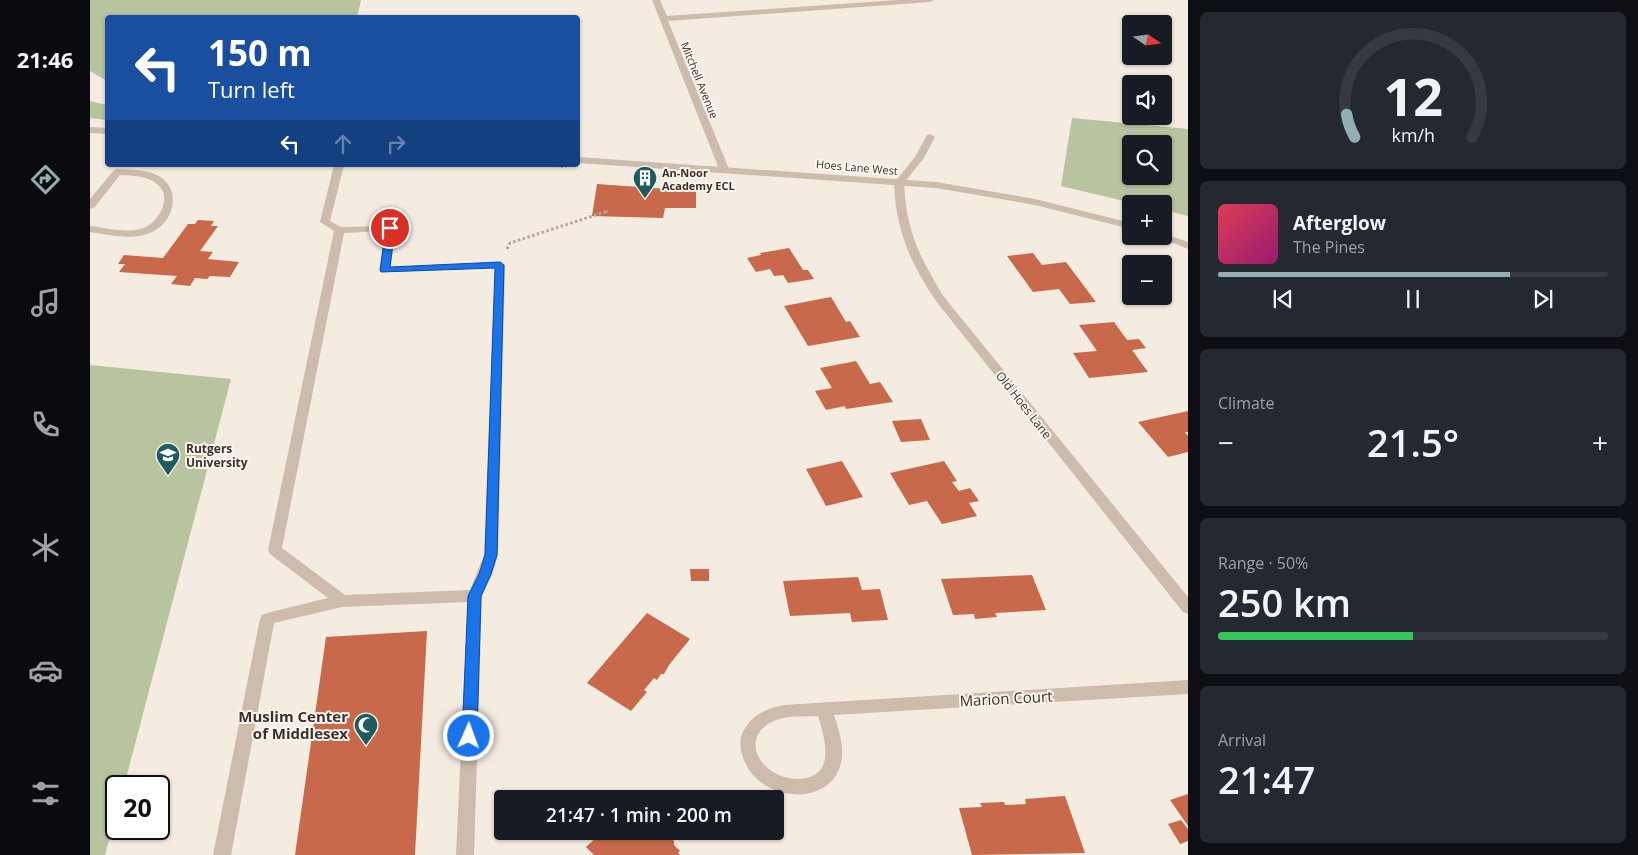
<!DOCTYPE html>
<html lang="en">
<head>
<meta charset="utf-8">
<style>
	:root { --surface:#171b24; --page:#242831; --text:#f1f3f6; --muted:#9ea1a6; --line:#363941; --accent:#92aeb2 }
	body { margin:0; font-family:"Open Sans",sans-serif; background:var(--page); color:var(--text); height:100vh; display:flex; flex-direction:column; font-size:19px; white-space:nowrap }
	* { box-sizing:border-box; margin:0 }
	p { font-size:16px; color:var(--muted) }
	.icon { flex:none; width:28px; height:28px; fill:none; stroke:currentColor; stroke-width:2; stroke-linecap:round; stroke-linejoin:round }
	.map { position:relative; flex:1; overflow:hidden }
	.details { display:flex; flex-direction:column; gap:12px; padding:12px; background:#0d0f14; width:450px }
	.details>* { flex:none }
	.guide { position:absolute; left:15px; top:15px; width:475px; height:152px; border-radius:5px; box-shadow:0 1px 4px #0004; background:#1a4fa0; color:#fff; overflow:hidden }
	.needle { width:32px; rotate:104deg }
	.fabs { position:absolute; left:1032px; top:15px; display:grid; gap:10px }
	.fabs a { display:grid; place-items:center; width:50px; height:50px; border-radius:5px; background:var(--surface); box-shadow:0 1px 4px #0004; font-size:25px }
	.speed { position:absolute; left:15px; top:775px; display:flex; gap:10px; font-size:25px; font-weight:700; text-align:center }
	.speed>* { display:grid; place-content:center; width:65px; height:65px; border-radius:50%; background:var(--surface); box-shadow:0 1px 4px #0004; line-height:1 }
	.speed .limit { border:2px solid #111; border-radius:8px; background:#fff; color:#111 }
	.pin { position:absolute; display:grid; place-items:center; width:42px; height:42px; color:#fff; margin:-21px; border:2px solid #fff; border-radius:50%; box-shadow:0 1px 5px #0007 }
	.me { position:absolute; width:55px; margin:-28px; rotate:2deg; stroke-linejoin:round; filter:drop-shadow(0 0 4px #0008) }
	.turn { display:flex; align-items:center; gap:18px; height:105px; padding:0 20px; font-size:22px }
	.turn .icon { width:65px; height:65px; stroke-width:2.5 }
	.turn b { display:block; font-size:35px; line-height:42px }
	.lanes { display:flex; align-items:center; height:48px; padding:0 20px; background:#0003; justify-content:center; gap:25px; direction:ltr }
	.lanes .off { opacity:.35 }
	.big { font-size:38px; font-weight:600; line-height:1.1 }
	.details .card { flex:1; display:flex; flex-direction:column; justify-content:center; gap:8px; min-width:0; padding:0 18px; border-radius:8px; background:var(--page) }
	.details .dial { align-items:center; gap:0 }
	.dial svg { height:130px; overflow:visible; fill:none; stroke:var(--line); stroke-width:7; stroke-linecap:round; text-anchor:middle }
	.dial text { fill:var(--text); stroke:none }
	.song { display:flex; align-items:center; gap:15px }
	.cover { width:60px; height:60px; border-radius:8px; background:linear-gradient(135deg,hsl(350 70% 55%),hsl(320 70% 35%)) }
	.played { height:5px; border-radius:2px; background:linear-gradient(90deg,var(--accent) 75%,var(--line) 75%) }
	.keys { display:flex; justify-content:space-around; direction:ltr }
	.heat { display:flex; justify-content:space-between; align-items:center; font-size:28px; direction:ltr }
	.charge { height:8px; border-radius:4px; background:linear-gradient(90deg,#34c759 50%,var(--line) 0) }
	.trip { position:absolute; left:404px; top:790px; width:290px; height:50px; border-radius:5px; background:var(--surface); box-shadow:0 1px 4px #0004; font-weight:600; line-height:50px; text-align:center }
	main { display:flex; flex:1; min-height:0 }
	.tab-bar { display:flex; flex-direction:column; width:90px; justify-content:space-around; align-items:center; background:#090b0e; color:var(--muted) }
	.tab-bar .icon { width:35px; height:35px }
	.tab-bar .active { color:var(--accent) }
	.tab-bar b { font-size:22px; color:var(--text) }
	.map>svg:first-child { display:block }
</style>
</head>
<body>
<main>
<nav class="tab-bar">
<b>21:46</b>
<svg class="icon active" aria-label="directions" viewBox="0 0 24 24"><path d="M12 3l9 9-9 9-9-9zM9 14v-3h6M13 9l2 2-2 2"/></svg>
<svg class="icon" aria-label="music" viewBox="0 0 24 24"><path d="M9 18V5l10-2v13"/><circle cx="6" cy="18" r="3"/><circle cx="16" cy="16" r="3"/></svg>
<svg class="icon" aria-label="phone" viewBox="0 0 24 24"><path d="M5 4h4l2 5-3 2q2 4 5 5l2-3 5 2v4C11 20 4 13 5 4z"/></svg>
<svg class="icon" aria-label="climate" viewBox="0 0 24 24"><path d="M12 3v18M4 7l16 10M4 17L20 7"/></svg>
<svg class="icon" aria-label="car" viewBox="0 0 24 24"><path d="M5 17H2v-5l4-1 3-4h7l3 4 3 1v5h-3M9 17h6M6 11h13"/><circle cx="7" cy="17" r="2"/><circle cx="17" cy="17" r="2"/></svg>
<svg class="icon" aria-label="filters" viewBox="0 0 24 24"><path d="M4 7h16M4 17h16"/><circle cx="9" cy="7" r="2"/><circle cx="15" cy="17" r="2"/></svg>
</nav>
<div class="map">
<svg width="1098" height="855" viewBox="0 0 1098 855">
	<rect width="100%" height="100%" fill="#f4ebe1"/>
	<path fill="#b8c4a0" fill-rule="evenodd" d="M0,0H271L267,17L18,18L17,81L0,71Z
		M0,101L17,105V120L0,118Z
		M982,118L1098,129V216L1074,210V204H1047L971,186ZM1041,144H1074V176H1041Z
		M0,365L141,379L34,786H26V814L15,855H0Z"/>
	<path fill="#c8694b" d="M507,184L606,191V208H575L573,218L502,216Z
		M108,220L124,221L121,226H128L110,251L123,252L118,259L149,262L140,277L120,276L117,279L105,278L100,286L81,284L87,276L29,272L35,264H28L34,255L73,258L98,224H105Z
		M699,248L713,270H718L724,279L698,283L693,275L684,276L680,269L666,272L657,258L671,255L670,253Z
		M943,253L952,265L976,262L1006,302L980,304L969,289L943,292L917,256Z
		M741,297L756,322L760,321L770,337L718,346L694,306Z
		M1024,322L1037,340L1049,339L1056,348L1042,350L1058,372L999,378L983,353L1007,351L989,325Z
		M766,361L780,384L790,382L803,402L756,409L755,406L736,410L725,391L742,388L730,368Z
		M1098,411V432H1095L1098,436V452L1078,457L1048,422Z
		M831,419L840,440L811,442L802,421Z
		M752,461L773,497L736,506L716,469Z
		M854,461L867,481L862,482L869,491L880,488L889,501L879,503L887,516L852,524L837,501L819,505L800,473Z
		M600,569H619V581H601Z
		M942,575L956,610L905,613L907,617L885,619L884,614L863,615L851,579Z
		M768,577L772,590L790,589L798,620L762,622L760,613L700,616L693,581Z
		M557,613L600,639L579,665L574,674H571L567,680L564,678L554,690L557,692L541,711L497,683Z
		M337,631L325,855H205L236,637Z
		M1098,794V826L1080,800Z
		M975,796L995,853L882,855L869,808L892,807L890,803L914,802L915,805L936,804L935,799Z
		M1091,820L1098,829V841L1090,844L1078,824Z
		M513,831H573L571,833L577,835L584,841V845L590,851L588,853L590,855H504L496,847Z"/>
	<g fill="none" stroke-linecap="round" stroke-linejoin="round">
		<path stroke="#b9a596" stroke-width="2" stroke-dasharray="2 2" stroke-linecap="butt" d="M447,165L476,167
			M516,212L518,211"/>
		<path stroke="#b9a596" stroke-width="3" stroke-dasharray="2.5 2.5" stroke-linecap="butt" d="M417,249L420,243L518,211"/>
		<path fill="#cdbbac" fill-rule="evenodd" d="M244,165H254L240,221L251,227L304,226L305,228L301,267L410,262L415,265L408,555L402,575L392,596L384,855H366L378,602L252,607L184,623L141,855H123L170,619L172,615L177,613L238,598L180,554L178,550L244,231L230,222ZM294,231L290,270L291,272L405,268L394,555L380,590L255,595L192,548L254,233Z
			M27,169C41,170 57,169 69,176C92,190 84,222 62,232C43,241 20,235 0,232V226C16,228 34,233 50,229C68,225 84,197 67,184C56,175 43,176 30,175L4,208L0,209V199L24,170Z"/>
		<path fill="#cdbbac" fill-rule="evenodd" d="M562,0H570L577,16L808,0H844L840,2L578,21L639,169L634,172L629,169Z
			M840,134L845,137L834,158L814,183C816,231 830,258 854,297L1098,597V614L1093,612L846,301C820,262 806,231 804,183L825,157L837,135Z
			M1098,680V694L744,715C748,728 753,742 752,756C748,807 672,806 654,760C650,750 648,740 654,730C662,715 677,708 694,705ZM728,716C734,736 746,772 716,778C675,786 643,737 686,720C699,715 715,717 728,716Z"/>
		<path fill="#cdbbac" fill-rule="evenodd" d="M0,127L18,128V134L0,133Z
			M488,157L846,182L945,199L1041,223V229L945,205L846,188L488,163Z
			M1074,234L1098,242V249L1066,236H1074Z"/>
	</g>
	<path fill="#1a73e8" stroke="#114b97" d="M300,226L305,228L300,267L410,262L414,265L407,555L401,574L391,596L387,736L384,740L379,742L374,740L372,736L378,596L389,574L395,555L405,268L291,272L290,270L296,228Z"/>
	<defs>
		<symbol id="building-pin" viewBox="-11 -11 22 30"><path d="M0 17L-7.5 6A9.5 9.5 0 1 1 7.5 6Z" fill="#1f5a5e" stroke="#fbf5ee"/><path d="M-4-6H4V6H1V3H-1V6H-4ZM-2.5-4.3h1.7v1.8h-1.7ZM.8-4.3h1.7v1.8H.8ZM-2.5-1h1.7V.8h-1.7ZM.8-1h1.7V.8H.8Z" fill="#fff"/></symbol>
		<symbol id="university-pin" viewBox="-11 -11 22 30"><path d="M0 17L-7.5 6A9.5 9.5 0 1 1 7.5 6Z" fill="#1f5a5e" stroke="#fbf5ee"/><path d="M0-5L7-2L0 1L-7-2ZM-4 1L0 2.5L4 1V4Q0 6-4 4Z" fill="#fff"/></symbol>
		<symbol id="mosque-pin" viewBox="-11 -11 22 30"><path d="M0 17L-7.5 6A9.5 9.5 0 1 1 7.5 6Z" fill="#1f5a5e" stroke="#fbf5ee"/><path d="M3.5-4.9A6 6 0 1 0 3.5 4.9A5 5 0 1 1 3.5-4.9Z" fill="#fff"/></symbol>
	</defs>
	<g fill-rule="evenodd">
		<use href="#building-pin" x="541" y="164" width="28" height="38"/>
		<use href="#university-pin" x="64" y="441" width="28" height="38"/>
		<use href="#mosque-pin" x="262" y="711" width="28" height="38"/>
	</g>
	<g text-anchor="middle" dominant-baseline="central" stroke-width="4" stroke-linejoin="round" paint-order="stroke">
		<g font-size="11" fill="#3b302b" stroke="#fbf5ee">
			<text transform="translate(610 80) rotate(68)">Mitchell Avenue</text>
			<text transform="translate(767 167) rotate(5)">Hoes Lane West</text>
		</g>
		<g font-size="11" font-weight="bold" fill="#3b302b" stroke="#fbf5ee" text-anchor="start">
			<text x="572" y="172">An-Noor<tspan x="572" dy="13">Academy ECL</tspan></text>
		</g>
		<g font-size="12" fill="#3b302b" stroke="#fbf5ee">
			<text transform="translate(934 405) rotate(52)">Old Hoes Lane</text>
		</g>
		<g font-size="12" font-weight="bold" fill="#3b302b" stroke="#fbf5ee" text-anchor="start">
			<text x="96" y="448">Rutgers<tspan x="96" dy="14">University</tspan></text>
		</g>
		<g font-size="15" fill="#3b302b" stroke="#fbf5ee">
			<text transform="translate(916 698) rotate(-3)">Marion Court</text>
		</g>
		<g font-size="15" font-weight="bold" fill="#3b302b" stroke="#fbf5ee" text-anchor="end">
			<text x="258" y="716">Muslim Center<tspan x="258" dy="17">of Middlesex</tspan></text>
		</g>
	</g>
</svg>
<div class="fabs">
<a><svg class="needle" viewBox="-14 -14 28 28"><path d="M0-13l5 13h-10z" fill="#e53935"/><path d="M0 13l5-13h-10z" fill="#9ea1a6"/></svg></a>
<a><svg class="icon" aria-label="sound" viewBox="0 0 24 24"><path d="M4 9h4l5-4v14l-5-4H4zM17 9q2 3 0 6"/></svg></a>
<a><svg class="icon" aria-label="search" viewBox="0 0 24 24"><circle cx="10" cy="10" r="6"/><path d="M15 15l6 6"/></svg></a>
<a>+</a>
<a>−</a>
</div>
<div class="speed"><div class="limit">20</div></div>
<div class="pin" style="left:300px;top:228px;background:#d93025"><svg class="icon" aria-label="arrive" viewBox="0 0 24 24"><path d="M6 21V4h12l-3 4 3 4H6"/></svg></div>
<svg class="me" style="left:379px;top:736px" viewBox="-20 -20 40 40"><circle r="17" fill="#1a73e8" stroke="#fff" stroke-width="3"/><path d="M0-11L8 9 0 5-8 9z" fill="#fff"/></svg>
<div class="trip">21:47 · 1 min · 200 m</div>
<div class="guide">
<div class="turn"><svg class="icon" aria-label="left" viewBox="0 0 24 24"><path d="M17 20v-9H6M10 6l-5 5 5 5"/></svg><div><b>150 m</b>Turn left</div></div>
<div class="lanes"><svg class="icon" aria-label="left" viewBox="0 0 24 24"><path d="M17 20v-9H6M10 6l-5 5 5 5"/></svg><svg class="icon off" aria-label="ahead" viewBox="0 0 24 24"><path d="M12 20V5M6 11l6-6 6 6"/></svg><svg class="icon off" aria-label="right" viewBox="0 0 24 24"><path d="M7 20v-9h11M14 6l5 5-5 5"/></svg></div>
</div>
</div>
<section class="details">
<div class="card dial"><svg viewBox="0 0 100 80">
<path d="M14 69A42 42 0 1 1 86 69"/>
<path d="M14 69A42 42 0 0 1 9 55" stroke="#92aeb2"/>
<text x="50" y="56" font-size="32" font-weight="700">12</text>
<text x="50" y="72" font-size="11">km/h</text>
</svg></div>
<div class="card">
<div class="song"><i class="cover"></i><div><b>Afterglow</b><p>The Pines</p></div></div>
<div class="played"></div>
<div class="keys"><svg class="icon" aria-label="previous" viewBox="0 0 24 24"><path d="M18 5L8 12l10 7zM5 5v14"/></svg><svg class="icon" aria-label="pause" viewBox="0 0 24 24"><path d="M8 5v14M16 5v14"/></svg><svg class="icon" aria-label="next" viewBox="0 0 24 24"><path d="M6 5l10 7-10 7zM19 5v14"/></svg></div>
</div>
<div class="card"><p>Climate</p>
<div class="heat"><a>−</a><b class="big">21.5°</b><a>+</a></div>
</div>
<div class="card"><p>Range · 50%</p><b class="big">250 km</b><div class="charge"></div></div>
<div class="card"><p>Arrival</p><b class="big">21:47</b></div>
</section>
</main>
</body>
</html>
